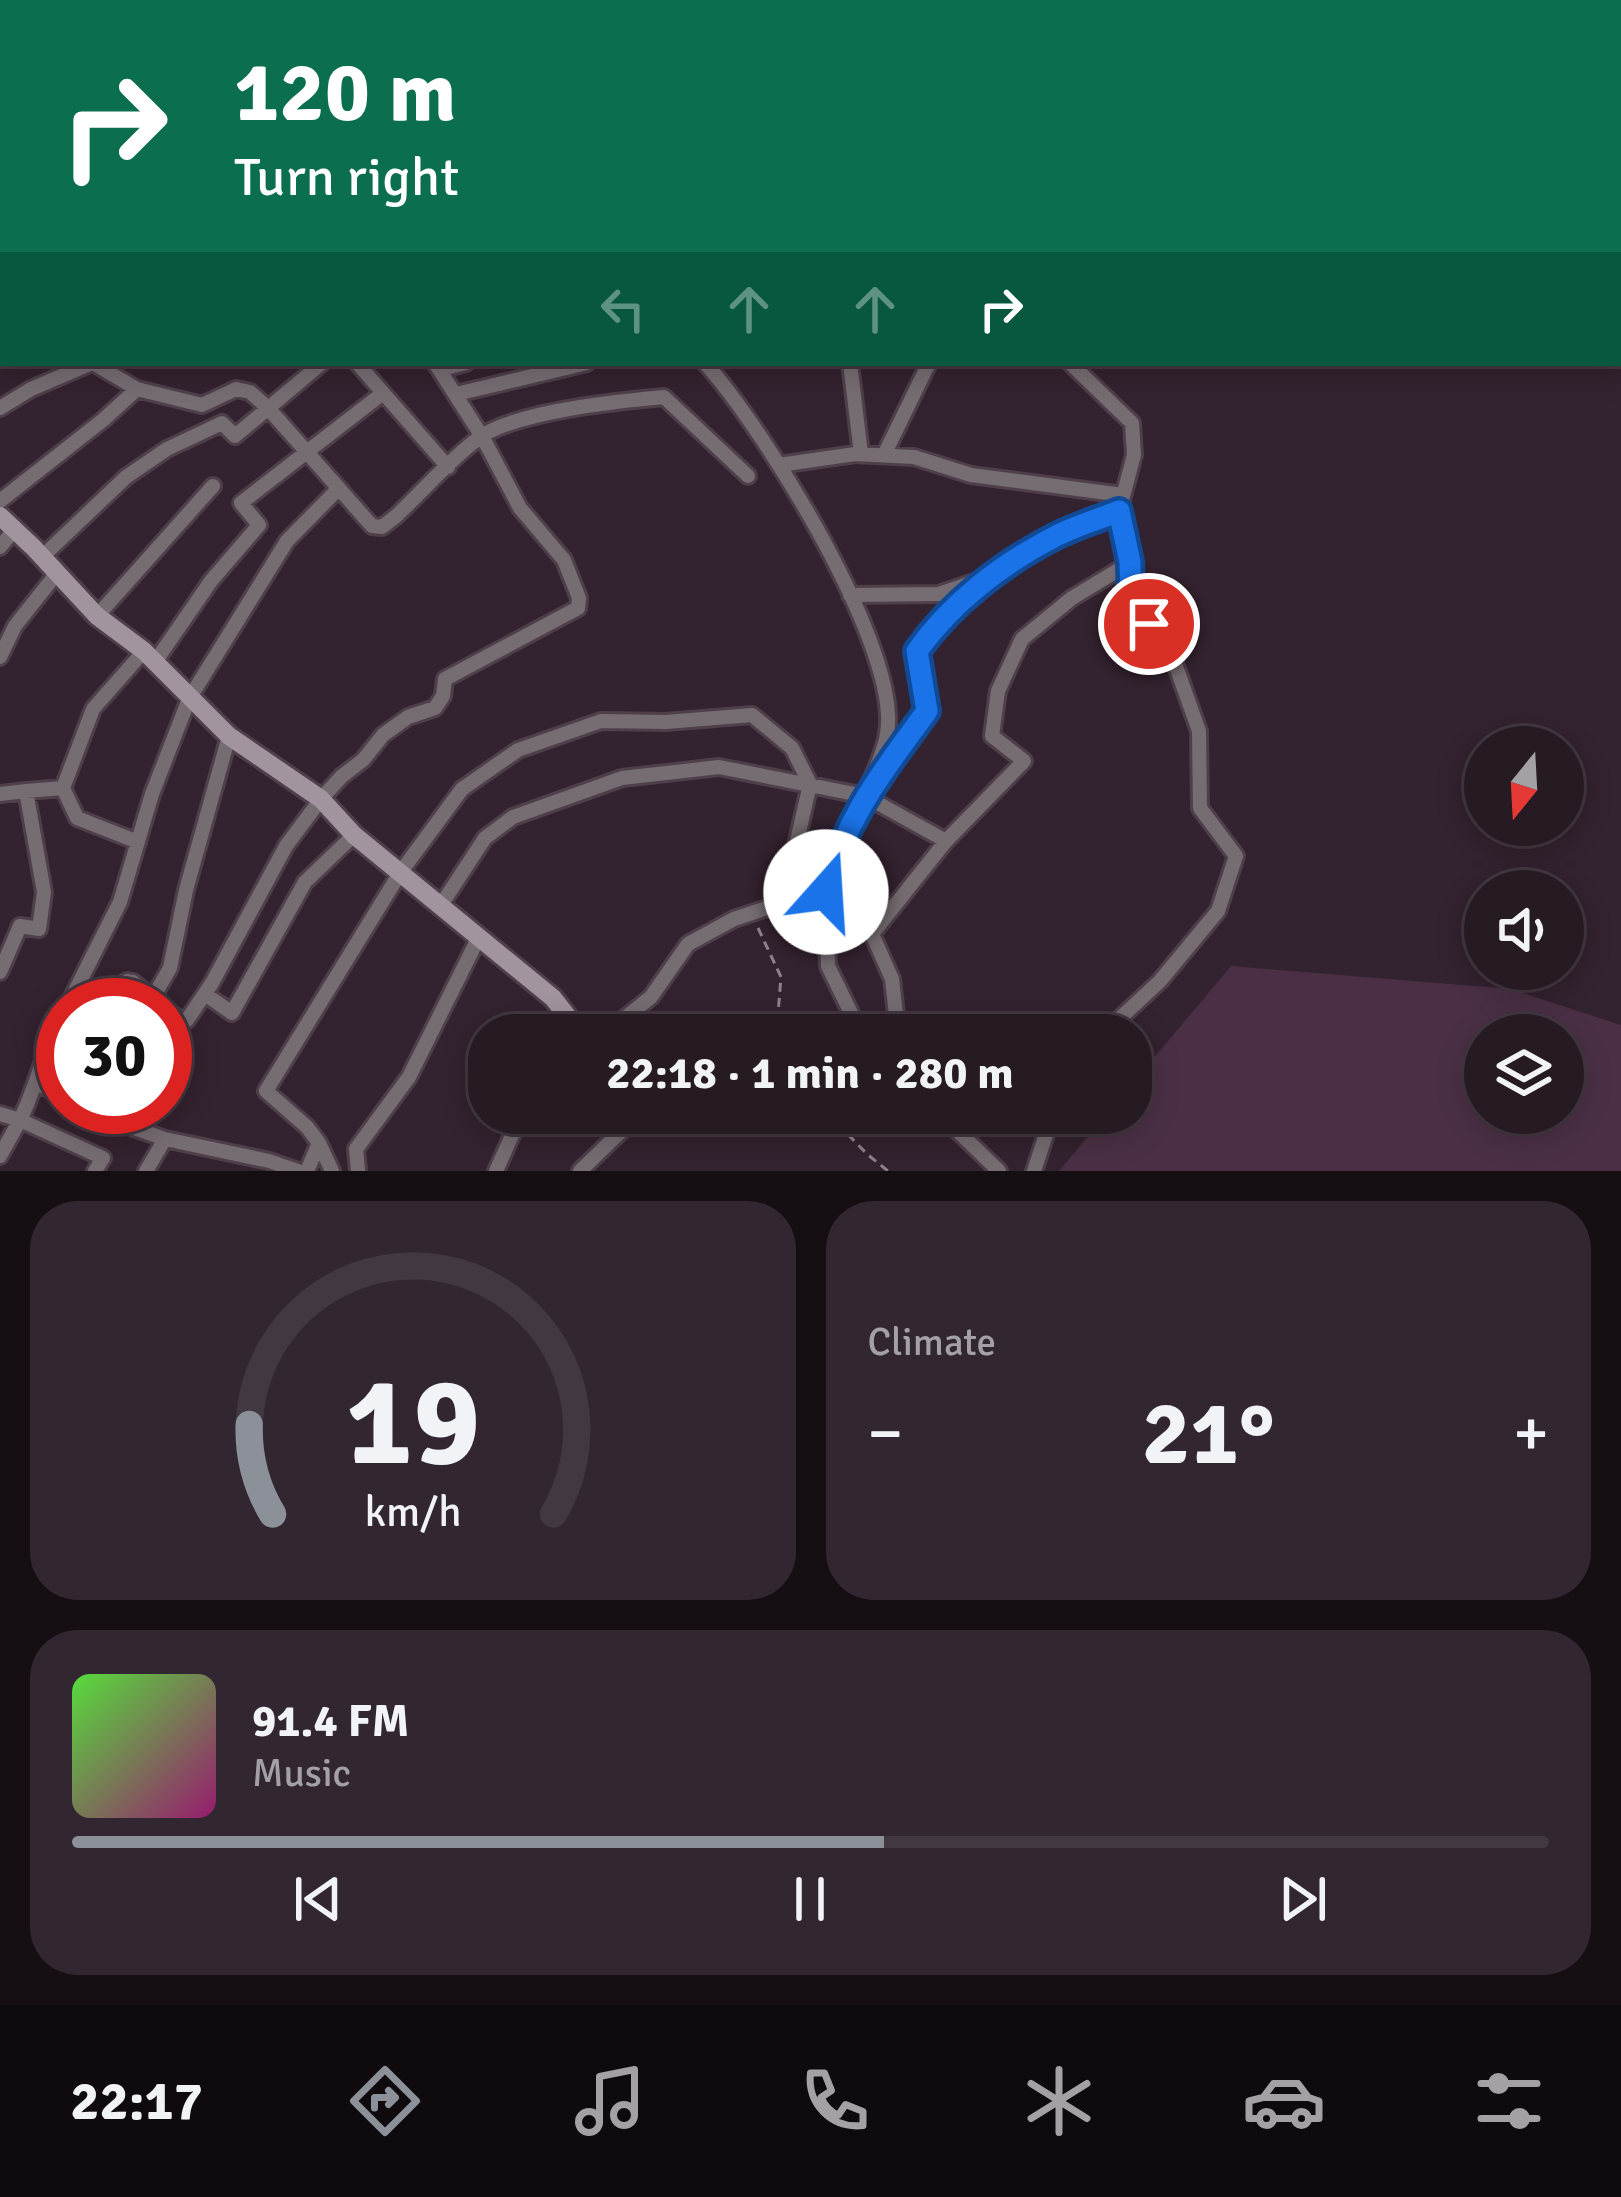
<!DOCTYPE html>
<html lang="en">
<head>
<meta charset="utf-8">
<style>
	:root { --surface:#261a23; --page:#322730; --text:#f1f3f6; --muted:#a4a1a6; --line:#423841; --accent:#8c9099 }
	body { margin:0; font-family:Signika,sans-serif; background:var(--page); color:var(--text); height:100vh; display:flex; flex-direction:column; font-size:45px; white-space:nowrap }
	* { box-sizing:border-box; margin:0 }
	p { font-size:39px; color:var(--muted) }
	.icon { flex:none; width:66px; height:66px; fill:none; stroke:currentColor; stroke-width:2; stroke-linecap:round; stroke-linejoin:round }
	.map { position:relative; height:1171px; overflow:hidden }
	.panel { display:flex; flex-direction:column; gap:30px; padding:30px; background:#150e13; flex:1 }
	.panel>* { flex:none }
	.hud { position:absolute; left:0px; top:0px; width:1623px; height:366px; box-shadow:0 6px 30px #0003,0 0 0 3px var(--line); background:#0b6e4f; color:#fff; overflow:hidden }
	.needle { width:78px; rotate:198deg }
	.fabs { position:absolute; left:1464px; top:726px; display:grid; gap:24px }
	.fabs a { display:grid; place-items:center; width:120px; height:120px; border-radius:50%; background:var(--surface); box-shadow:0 6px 30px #0003,0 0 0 3px var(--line); font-size:60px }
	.speed { position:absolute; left:36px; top:978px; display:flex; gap:24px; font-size:60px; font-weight:700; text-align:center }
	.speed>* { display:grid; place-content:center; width:156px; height:156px; border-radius:50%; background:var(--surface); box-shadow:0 6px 30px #0003,0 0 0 3px var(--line); line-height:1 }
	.speed .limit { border:18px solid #d22; background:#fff; color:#111 }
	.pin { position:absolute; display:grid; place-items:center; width:102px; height:102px; color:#fff; margin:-51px; border:6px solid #fff; border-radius:50%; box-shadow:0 3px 12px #0007 }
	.me { position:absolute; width:132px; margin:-66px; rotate:19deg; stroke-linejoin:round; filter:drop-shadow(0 0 9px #0008) }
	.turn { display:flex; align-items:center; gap:42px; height:252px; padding:0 36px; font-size:54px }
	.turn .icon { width:156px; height:156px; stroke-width:2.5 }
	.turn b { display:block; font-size:84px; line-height:102px }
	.lanes { display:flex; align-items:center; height:114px; padding:0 36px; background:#0003; justify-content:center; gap:60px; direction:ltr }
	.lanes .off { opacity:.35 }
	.big { font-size:90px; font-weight:800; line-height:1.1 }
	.panel .card { flex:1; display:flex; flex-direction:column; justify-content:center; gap:18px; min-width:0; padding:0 42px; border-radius:48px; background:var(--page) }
	.panel .dial { align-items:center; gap:0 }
	.dial svg { height:312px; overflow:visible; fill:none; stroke:var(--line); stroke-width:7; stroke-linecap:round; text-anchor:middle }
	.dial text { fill:var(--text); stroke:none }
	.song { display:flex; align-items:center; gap:36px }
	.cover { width:144px; height:144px; border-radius:18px; background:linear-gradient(135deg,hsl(110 70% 55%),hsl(320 70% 35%)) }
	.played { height:12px; border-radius:6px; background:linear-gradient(90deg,var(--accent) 55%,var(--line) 55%) }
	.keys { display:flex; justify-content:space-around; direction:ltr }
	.heat { display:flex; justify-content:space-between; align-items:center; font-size:66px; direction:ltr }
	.panel .tiles { flex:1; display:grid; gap:30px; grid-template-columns:1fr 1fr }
	.card:last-child { grid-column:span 2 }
	.trip { position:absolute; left:468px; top:1014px; width:684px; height:120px; border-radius:48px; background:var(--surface); box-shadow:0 6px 30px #0003,0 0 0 3px var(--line); font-weight:800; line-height:120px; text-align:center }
	.dock { display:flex; height:192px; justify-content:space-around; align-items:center; background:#0f0a0e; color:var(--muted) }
	.dock .icon { width:84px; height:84px }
	.dock .current { color:var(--accent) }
	.dock b { font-size:54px; color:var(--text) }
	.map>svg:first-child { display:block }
</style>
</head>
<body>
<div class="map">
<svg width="1621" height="1171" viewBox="0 0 1621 1171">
	<rect width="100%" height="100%" fill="#33222f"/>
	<path fill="#4b3045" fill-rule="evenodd" d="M1231,966L1510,989L1621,1025V1171H1059L1108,1113H1131V1085ZM1485,1035H1563V1113H1485Z"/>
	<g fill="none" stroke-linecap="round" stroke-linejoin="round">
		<defs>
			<path id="street" d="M105,0L106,3
				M384,0L385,3
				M483,0L486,3
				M532,0L536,3
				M661,0L670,3
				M835,0L838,3
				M870,0V3
				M978,0L979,3
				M75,3L77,0
				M562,3L563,0
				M1123,3L1124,0
				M1385,3L1386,0
				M1620,41L1621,40
				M1,62L3,68
				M0,146L3,145
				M1620,192L1621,191
				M0,235H3
				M0,319L3,317
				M93,363L137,389L202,405L236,389L250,392L268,408L372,526L382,527L395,517C422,492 450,459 479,438C514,412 618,401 664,397L748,476
				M357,363L448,467
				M705,363C763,427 902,649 887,734C884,754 872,776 865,796L946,841L872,934L892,979L896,1015L907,1035
				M850,363L861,454
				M1070,363L1132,423L1134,455L1119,511L1130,563L1131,607L1167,641L1199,731L1200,808L1236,856L1218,911L1160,981L1102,1035
				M441,369L466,363
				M456,394L587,363
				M0,408L31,389L92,363
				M884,455L929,363
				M779,465L855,454L914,457L971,475L1123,495
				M0,501L103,420L137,389
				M0,547L14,530
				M42,557L126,477L167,449L222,423L235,436L322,363
				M850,595L939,594L983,579
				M97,616L213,486
				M0,657L15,626L57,573
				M155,662L211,581L259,525L241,503L383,393
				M0,794L26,791
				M946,841L1024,761L992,736L998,691L1022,639L1072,598L1130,563
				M138,842L77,818L63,788L93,709L144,651
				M441,905L485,838L513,817L622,778L719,767L865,796
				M0,972L20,926L39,929L44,892L26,791L63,788
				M205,994L232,1013L305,882L354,835
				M152,999L170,968L186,890L229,736
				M68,1005L120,902L152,794L189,699L287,541L339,488
				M115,1005L121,985L127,981L133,982L158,1003
				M165,1009L183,1022L187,1020L212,983L286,846L321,799L342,776L363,760L383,735L408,717L435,708L443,696L445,679L578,608L579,598L564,560L520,508L483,438L435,363
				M63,1015C44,1048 37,1086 20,1120L103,1158L95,1171
				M835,1035L851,1013L828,966L826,892L834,860L865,796L927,711L917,651C952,602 1003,563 1056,536C1076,526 1099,519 1119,511
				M36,1083L63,1095
				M89,1107L123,1124L165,1139L146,1171
				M939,1113L999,1171
				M0,1114L20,1120L0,1156
				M165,1139L269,1161L298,1171
				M319,1143L332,1171
				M307,1171L319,1143L307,1127L266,1091L400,873L462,789L518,750L601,721L666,722L752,715L792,748L810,784L794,854L788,901L734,919L688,944L651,997L604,1035
				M358,1171L356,1149L409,1077L479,937
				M496,1171L513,1133L526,1113
				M580,1171L640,1113
				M1034,1171L1053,1113"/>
			<path id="secondary" d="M1292,0L1304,3
				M1620,112L1621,113
				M0,516L34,548L97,616L144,651L229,736L321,799L354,835L553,998L582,1035"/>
		</defs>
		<use href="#street" stroke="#4f3f4b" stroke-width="20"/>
		<use href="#secondary" stroke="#4f3f4b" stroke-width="24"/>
		<path stroke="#8f808b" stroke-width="3" stroke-dasharray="9 6" stroke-linecap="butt" d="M758,928L781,977L778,1014L780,1035
			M827,1113L867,1154L888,1171"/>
		<use href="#street" stroke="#766d73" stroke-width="14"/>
		<use href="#secondary" stroke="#a2949e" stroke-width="18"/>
	</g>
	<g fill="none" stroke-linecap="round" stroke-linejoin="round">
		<defs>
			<path id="route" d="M826,892C845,818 883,771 927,711L917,651C952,602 1003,563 1056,536C1076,526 1099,519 1119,511L1130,562L1131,607L1149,624"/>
		</defs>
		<use href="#route" stroke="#114b97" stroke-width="30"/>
		<use href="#route" stroke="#1a73e8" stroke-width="21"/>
	</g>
</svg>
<div class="fabs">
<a><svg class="needle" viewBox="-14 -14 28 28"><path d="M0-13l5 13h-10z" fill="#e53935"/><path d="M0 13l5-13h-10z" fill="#a4a1a6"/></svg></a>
<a><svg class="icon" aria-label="sound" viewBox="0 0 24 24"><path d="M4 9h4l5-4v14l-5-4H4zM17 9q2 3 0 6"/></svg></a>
<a><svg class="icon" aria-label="layers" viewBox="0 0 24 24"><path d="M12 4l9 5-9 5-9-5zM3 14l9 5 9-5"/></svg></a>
</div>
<div class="speed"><div class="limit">30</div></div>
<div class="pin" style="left:1149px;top:624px;background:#d93025"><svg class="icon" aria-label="arrive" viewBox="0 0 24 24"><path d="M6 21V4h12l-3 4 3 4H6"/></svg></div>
<svg class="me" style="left:826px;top:892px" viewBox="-20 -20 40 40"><circle r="19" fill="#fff"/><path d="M0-13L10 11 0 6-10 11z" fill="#1a73e8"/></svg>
<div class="trip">22:18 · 1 min · 280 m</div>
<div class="hud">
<div class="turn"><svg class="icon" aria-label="right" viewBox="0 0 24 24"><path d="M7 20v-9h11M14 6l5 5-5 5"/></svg><div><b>120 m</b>Turn right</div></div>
<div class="lanes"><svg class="icon off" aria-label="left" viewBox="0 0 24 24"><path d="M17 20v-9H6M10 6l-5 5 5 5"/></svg><svg class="icon off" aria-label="ahead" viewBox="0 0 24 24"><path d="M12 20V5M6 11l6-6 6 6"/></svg><svg class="icon off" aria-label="ahead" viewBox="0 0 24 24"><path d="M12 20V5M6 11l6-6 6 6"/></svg><svg class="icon" aria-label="right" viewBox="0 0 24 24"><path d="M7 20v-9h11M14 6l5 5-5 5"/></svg></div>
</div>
</div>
<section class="panel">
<div class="tiles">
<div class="card dial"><svg viewBox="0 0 100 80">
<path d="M14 69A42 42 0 1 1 86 69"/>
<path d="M14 69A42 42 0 0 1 8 46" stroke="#8c9099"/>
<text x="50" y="56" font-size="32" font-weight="700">19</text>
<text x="50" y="72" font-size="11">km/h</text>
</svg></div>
<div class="card"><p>Climate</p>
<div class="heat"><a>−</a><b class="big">21°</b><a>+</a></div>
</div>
<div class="card">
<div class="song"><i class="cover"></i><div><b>91.4 FM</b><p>Music</p></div></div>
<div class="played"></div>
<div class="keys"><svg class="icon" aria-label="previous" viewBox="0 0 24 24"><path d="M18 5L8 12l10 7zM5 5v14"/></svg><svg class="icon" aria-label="pause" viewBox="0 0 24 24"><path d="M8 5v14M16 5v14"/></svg><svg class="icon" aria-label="next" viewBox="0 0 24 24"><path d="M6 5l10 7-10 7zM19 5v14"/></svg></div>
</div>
</div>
</section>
<nav class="dock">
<b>22:17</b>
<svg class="icon current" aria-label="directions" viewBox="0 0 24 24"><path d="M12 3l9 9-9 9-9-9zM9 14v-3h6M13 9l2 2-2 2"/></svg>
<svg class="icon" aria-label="music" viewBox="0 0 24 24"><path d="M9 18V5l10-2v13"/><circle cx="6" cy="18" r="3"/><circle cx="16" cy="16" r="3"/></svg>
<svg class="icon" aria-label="phone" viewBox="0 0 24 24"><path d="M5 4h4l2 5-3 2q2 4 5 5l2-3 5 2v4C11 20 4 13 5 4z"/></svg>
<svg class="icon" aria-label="climate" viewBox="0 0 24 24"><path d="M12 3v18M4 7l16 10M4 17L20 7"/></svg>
<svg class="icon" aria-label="car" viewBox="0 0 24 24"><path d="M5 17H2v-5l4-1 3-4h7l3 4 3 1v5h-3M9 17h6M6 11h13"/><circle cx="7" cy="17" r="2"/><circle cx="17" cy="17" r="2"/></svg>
<svg class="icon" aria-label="filters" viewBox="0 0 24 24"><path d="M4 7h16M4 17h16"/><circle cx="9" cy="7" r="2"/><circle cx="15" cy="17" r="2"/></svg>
</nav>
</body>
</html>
